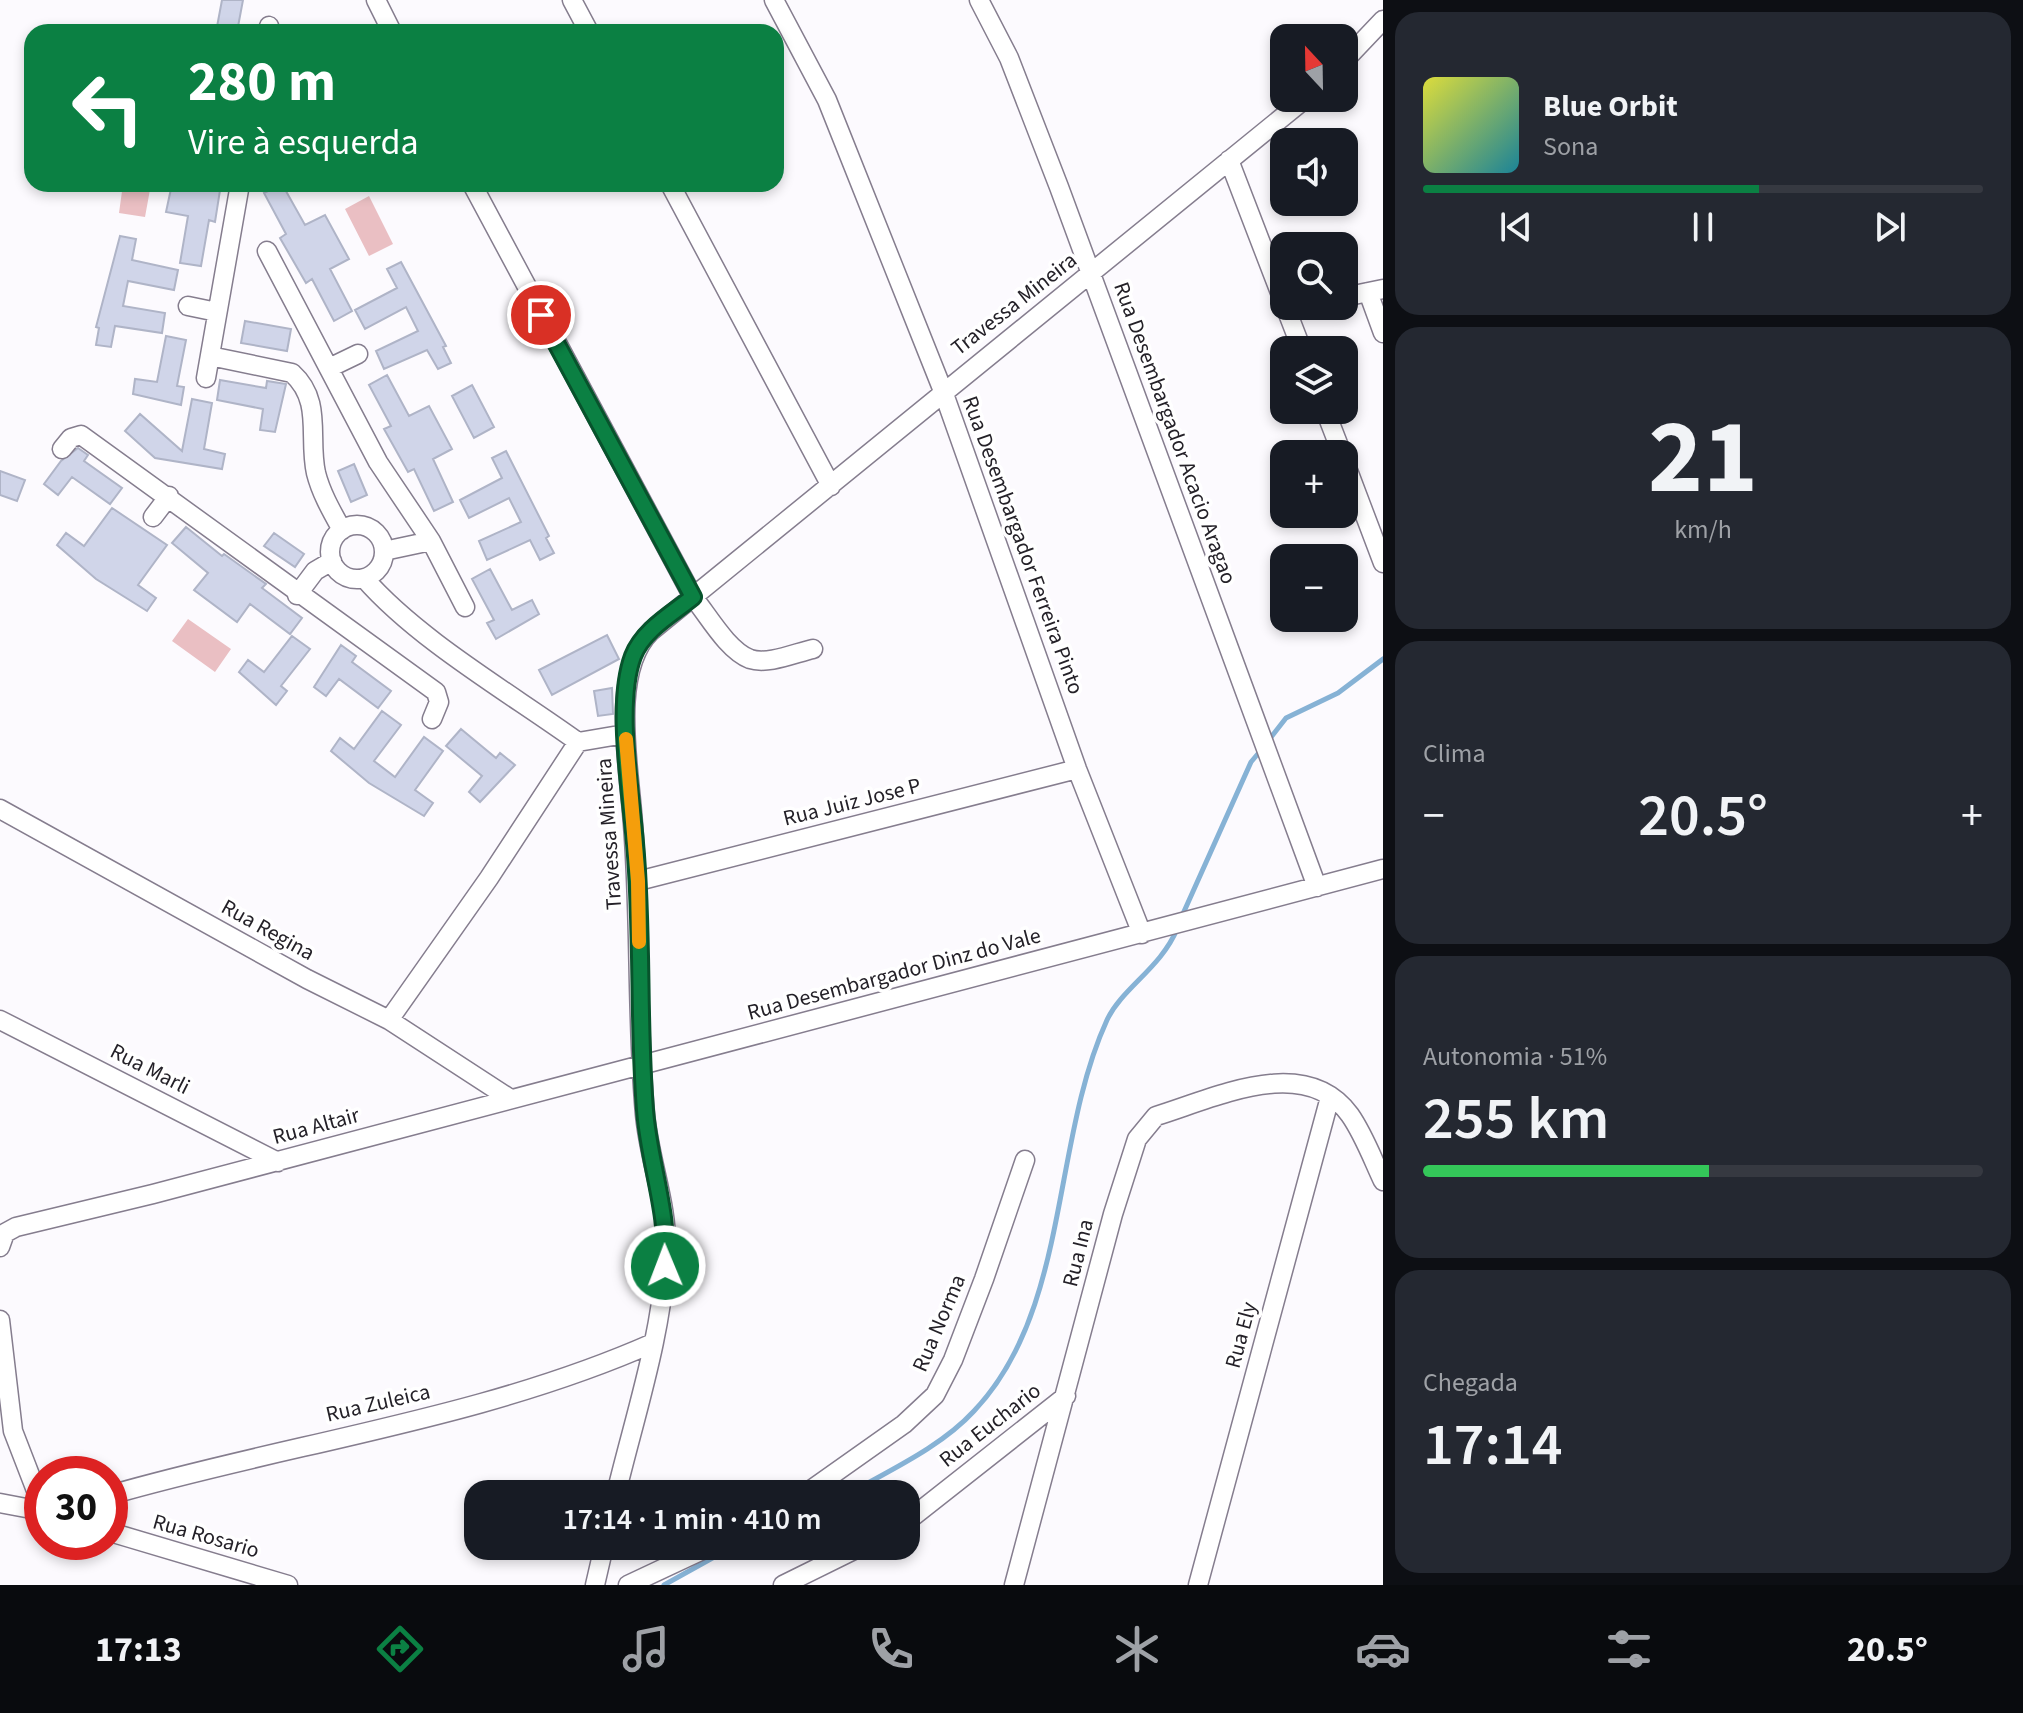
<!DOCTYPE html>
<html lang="pt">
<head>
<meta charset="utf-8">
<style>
	:root { --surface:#171b24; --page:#242831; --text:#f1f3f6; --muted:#9ea1a6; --line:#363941; --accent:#0b8043 }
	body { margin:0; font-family:"Source Sans 3",sans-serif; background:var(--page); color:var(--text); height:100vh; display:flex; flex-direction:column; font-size:30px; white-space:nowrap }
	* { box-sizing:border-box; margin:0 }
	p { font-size:26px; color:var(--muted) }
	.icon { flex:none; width:44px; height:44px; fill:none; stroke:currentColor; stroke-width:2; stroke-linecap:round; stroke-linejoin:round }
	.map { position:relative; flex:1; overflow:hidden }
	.sheet { display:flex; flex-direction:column; gap:12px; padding:12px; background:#0d0f14; width:640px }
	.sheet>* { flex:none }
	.hud { position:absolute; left:24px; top:24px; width:760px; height:168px; border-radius:24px; box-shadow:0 4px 12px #0003; background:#0b8043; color:#fff; overflow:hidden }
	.needle { width:52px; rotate:338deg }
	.controls { position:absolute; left:1270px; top:24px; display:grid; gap:16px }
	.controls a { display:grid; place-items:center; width:88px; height:88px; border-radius:16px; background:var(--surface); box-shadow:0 4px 12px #0003; font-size:40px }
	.speed { position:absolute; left:24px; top:1456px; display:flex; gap:16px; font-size:40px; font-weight:700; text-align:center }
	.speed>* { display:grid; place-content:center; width:104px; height:104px; border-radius:50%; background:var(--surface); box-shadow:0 4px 12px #0003; line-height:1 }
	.speed .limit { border:12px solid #d22; background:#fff; color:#111 }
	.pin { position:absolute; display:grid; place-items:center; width:68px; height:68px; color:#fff; margin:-34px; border:4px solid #fff; border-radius:50%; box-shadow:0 2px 8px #0007 }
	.me { position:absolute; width:88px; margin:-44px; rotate:359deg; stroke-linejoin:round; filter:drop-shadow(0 0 6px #0008) }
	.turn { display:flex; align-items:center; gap:28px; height:168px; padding:0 32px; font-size:36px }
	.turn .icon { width:104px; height:104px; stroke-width:2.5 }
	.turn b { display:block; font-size:56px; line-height:68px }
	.big { font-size:60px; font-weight:600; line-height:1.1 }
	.sheet .card { flex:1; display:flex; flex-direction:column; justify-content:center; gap:12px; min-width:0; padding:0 28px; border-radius:24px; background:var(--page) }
	.sheet .dial { align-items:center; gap:0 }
	.dial b { font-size:104px; line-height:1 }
	.song { display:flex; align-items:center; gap:24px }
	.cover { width:96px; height:96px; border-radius:12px; background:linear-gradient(135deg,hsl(60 70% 55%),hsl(190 70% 35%)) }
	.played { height:8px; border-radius:4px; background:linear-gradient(90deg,var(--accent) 60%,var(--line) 60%) }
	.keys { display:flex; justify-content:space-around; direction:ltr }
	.heat { display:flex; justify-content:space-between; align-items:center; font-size:44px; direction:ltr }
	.charge { height:12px; border-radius:6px; background:linear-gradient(90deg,#34c759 51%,var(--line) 0) }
	.trip { position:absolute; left:464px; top:1480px; width:456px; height:80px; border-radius:24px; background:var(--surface); box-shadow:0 4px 12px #0003; font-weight:600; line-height:80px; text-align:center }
	.menu { display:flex; height:128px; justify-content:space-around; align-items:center; background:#090b0e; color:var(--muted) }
	.menu .icon { width:56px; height:56px }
	.menu .active { color:var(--accent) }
	.menu b { font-size:36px; color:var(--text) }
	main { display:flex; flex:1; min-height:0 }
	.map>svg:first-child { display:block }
</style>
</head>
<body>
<main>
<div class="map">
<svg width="1383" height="1585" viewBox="0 0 1383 1585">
	<rect width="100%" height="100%" fill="#fcfafe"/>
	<path fill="#eabfc3" d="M123,184H151L145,217L119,213Z
		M369,196L393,244L369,256L345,209Z
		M188,619L231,649L215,672L172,641Z"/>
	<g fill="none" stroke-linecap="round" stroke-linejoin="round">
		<path stroke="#86b2d5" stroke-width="5" d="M1268,741L1286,718L1338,693L1383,659
			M1182,916L1251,762L1262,749
			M848,1494C890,1470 941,1447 974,1411C1070,1310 1051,1142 1107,1020C1122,988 1161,968 1177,929
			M664,1585L734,1546"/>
	</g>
	<path fill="#d0d5e9" stroke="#afb4c7" stroke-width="2" d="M222,0H243L237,32H216Z
		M172,184H221L215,222L209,220L201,266L180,263L188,216L166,212Z
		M282,184L305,225L325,215L349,259L330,269L352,311L334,321L312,279L306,283L280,238L286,234L264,193Z
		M120,236L136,239L132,260L178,270L174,290L128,281L123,306L165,313L162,333L115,326L111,347L96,345L99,328L96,327Z
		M401,262L446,346L443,347L451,363L438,369L427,350L384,369L376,351L418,331L406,307L365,329L355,310L397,288L387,269Z
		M245,321L291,329L287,351L241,343Z
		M166,336L186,340L177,386L184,387L181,405L133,394L135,379L157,382Z
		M387,375L409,416L429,406L452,449L433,459L453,502L434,511L414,469L408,472L393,445L384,429L391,426L369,385Z
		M220,380L266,388L267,381L286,384L275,432L260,430L263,409L217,400Z
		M472,385L494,427L474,438L452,396Z
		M192,399L212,403L204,449L225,454L222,469L155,458L125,431L140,414L182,451Z
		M78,448L88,455L84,461L122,488L110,504L72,477L58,495L44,484L61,461Z
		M506,451L549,536L546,538L554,553L540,560L530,540L487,560L479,541L521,522L509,498L469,518L460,500L502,478L492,458Z
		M354,464L367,495L351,502L338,471Z
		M0,471L25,480L17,501L0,495Z
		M112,508L167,545L138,585L156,598L147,611L96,579L57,545L66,533L84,546Z
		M186,527L222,556L224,554L266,584L262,588L302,618L290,634L250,604L237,622L194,590L208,573L172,543Z
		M274,533L304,554L295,567L264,546Z
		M490,569L512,610L532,600L539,614L496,639L487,623L494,620L472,579Z
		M607,635L619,659L552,695L539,670Z
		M292,636L310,649L281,686L287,691L276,705L239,672L248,660L264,672Z
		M341,645L356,656L352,662L391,691L378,708L339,679L326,696L314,687Z
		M612,688L613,714L598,716L594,691Z
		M382,711L401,725L374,761L395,777L424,737L443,751L415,790L433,803L424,816L369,783L331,751L340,738L354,749Z
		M461,729L496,758L500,753L515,765L480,802L469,792L482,776L446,746Z"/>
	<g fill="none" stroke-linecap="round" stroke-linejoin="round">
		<defs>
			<path id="minor" d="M376,0L392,32
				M572,0L589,32
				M774,0L827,100L943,391L1077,769L1142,934
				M979,0L1009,58L1059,187L1317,887
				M268,32L269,26
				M1344,61L1383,20
				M1229,160L1284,303
				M472,184L693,597C708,615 727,650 750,659C768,665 795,653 813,649
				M670,184L831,486
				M267,251L378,462L431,541L465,607
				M1368,292L1383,333
				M1344,297L1383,289
				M188,306L217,312
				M1285,306L1302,350
				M1287,310L1306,306
				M210,356L292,373C323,401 308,437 316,473C321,493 332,512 342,530
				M329,368L358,354
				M206,378L240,184
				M1325,410L1342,454
				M62,449L71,438L81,435L436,692L439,702L432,719
				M1344,460L1383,563
				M153,517L169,496
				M330 552a27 27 0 1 1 54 0a27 27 0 1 1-54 0Z
				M384,551L431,541
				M364,578C418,640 510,693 578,742L625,734
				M297,595L315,571L332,561
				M0,809L307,979L389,1020L509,1098
				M638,881L1077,769
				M0,1020L278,1162
				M389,1020L489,878L578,742
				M0,1247L5,1233L16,1227L153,1194L1383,869
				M0,1320L13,1431L42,1506
				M616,1494C635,1415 663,1332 666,1251C668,1205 649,1160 645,1114C636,1013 641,912 632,812C628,761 611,670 651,631L1306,98
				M805,1494L904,1424L935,1395L953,1360L984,1279L1025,1160
				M110,1495C290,1443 481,1419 653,1343
				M0,1503L42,1511
				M906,1522L1066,1396
				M110,1532L288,1585
				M595,1585L604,1546
				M628,1585L711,1546
				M783,1585L862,1546
				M1014,1585L1113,1214L1137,1139L1156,1116C1215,1098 1305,1053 1350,1115C1364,1135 1373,1160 1383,1181
				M1198,1585L1330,1097"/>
		</defs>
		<use href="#minor" stroke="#857d8e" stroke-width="21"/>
		<use href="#minor" stroke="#fff" stroke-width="18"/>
	</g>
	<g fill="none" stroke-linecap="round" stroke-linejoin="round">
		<defs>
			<path id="route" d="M541,315L693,597C672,614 643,630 633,656C615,704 631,792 635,843C643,932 638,1022 645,1110C649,1163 669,1213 665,1266"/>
		</defs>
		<use href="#route" stroke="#07532c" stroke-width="20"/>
		<use href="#route" stroke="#0b8043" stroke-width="14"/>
		<path stroke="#f59e0b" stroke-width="14" d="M626,739L638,881L639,942"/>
	</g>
	<g text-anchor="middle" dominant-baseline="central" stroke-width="7" stroke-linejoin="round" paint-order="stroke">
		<g font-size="22" fill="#242128" stroke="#fff">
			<text transform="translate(1014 304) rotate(-38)">Travessa Mineira</text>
			<text transform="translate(1175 433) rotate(70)">Rua Desembargador Acacio Aragao</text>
			<text transform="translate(1023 545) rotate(70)">Rua Desembargador Ferreira Pinto</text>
			<text transform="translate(852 802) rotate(-14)">Rua Juiz Jose P</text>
			<text transform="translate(609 834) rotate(-94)">Travessa Mineira</text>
			<text transform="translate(268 930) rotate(29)">Rua Regina</text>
			<text transform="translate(894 974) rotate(-15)">Rua Desembargador Dinz do Vale</text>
			<text transform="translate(150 1069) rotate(27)">Rua Marli</text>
			<text transform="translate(316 1126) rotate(-15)">Rua Altair</text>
			<text transform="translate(1078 1253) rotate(-76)">Rua Ina</text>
			<text transform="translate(939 1323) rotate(-67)">Rua Norma</text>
			<text transform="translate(1241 1335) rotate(-75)">Rua Ely</text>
			<text transform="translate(378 1403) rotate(-13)">Rua Zuleica</text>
			<text transform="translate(990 1425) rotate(-38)">Rua Euchario</text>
			<text transform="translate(206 1536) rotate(16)">Rua Rosario</text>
		</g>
	</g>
</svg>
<div class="controls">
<a><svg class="needle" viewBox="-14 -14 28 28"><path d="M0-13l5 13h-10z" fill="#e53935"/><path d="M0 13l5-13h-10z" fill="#9ea1a6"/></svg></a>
<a><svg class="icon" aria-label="sound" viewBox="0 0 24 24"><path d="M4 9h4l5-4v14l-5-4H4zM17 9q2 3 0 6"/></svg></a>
<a><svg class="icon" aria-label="search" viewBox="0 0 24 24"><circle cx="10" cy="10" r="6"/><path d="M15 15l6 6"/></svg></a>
<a><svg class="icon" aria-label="layers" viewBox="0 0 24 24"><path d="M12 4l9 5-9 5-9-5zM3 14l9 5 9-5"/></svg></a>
<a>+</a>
<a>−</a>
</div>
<div class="speed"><div class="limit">30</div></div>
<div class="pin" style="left:541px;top:315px;background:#d93025"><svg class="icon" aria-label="arrive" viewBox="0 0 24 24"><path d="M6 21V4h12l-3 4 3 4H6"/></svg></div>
<svg class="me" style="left:665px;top:1266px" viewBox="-20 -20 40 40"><circle r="17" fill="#0b8043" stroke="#fff" stroke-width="3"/><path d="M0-11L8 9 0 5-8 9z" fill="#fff"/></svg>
<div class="trip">17:14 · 1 min · 410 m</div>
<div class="hud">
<div class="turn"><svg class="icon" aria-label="left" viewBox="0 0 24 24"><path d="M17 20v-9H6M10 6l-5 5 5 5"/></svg><div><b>280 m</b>Vire à esquerda</div></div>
</div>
</div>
<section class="sheet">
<div class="card">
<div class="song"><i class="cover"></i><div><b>Blue Orbit</b><p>Sona</p></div></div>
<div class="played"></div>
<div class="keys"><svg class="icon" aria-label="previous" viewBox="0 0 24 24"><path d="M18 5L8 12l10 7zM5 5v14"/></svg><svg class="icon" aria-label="pause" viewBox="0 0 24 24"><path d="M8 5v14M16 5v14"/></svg><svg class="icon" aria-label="next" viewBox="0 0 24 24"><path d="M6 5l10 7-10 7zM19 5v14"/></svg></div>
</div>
<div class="card dial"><b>21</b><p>km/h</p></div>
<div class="card"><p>Clima</p>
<div class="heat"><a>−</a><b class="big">20.5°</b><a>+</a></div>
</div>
<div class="card"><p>Autonomia · 51%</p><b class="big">255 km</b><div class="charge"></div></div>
<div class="card"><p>Chegada</p><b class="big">17:14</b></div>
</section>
</main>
<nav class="menu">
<b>17:13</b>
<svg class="icon active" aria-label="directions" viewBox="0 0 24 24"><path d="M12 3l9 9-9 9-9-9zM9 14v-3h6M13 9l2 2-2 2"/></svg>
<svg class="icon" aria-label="music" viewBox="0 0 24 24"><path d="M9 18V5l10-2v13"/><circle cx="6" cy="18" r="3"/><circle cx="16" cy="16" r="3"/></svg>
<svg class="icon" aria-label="phone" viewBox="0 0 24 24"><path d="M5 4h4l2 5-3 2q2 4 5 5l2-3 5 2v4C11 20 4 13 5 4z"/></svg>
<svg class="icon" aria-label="climate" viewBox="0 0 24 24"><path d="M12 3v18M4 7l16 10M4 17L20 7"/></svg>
<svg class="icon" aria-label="car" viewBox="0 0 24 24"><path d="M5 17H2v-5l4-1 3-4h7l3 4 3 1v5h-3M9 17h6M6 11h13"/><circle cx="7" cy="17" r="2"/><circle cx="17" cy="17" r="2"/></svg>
<svg class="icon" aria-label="filters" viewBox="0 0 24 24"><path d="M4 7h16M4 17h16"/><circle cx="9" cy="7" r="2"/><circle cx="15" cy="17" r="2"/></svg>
<b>20.5°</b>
</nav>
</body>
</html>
